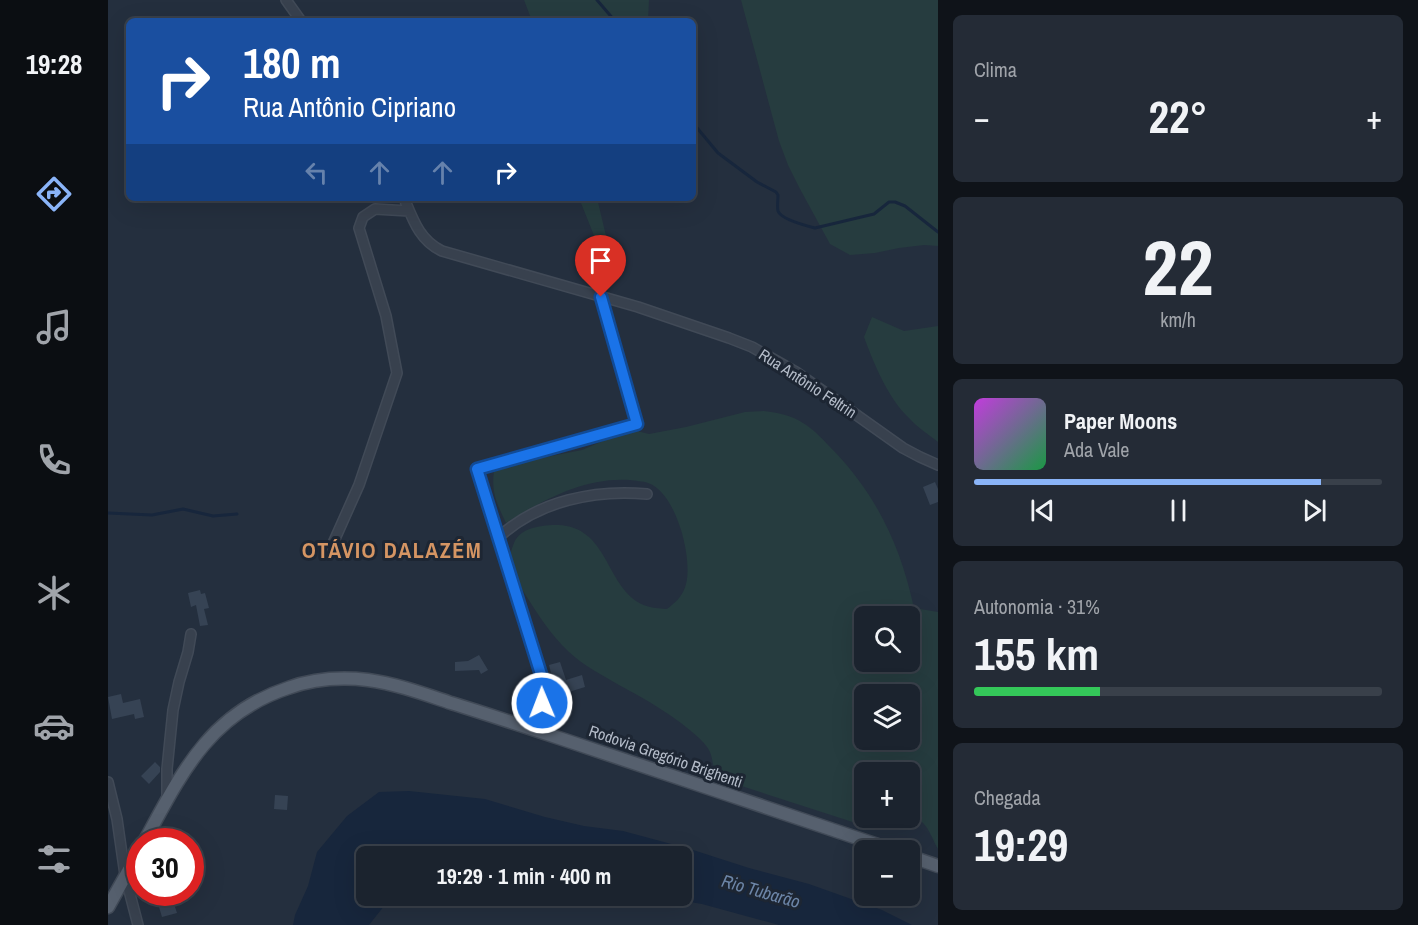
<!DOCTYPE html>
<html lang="pt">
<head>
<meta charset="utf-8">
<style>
	:root { --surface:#1b232e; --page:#242b36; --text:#f1f3f6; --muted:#a0a4aa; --line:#39404a; --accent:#8ab4f8 }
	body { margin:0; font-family:"Archivo Narrow",sans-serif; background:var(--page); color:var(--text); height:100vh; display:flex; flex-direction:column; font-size:22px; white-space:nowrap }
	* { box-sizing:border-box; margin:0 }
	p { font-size:20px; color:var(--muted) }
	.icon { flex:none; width:33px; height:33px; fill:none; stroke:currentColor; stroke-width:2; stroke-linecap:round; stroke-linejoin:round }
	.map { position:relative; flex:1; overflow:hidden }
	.sheet { display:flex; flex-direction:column; gap:15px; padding:15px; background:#0f1319; width:480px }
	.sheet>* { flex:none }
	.hud { position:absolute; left:18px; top:18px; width:570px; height:183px; border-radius:9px; box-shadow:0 6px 24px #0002,0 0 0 2px var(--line); background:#1a4fa0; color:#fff; overflow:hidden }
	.controls { position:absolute; left:746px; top:606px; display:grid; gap:12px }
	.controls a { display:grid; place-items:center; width:66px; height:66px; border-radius:9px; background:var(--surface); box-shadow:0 6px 24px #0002,0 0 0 2px var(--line); font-size:30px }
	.speed { position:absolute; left:18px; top:828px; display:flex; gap:12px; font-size:30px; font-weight:700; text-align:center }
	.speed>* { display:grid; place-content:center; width:78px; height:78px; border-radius:50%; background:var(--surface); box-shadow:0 6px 24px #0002,0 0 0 2px var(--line); line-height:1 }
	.speed .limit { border:9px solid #d22; background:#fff; color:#111 }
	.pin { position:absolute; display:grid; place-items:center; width:51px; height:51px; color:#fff; margin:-62px -26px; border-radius:50% 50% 50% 0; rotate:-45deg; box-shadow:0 0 6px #0007 }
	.pin .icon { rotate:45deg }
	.me { position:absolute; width:66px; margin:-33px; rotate:359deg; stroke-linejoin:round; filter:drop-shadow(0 0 4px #0008) }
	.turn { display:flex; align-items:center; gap:21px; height:126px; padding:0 18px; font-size:27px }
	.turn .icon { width:78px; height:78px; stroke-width:2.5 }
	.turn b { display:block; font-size:42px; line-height:51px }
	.lanes { display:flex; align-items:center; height:57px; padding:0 18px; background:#0003; justify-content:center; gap:30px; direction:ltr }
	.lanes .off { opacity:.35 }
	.big { font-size:45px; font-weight:800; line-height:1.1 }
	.sheet .widget { flex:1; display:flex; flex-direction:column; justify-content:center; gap:9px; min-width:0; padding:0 21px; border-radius:9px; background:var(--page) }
	.sheet .dial { align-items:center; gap:0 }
	.dial b { font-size:78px; line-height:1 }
	.song { display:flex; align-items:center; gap:18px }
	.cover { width:72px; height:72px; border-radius:9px; background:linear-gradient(135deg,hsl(290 70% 55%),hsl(140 70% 35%)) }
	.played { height:6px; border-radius:3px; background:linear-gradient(90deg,var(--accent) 85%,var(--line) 85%) }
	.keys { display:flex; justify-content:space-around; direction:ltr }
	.heat { display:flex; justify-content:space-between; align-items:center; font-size:33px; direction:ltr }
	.charge { height:9px; border-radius:4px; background:linear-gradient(90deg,#34c759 31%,var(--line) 0) }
	.trip { position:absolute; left:248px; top:846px; width:336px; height:60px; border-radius:9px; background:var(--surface); box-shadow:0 6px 24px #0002,0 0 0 2px var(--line); font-weight:800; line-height:60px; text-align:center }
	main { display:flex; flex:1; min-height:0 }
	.tab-bar { display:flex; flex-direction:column; width:108px; justify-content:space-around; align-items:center; background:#0b0e12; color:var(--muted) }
	.tab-bar .icon { width:42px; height:42px }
	.tab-bar .current { color:var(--accent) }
	.tab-bar b { font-size:27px; color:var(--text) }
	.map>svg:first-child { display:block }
</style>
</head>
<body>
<main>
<nav class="tab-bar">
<b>19:28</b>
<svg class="icon current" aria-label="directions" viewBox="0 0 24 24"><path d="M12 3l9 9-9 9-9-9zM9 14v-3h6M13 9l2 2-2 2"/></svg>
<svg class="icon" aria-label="music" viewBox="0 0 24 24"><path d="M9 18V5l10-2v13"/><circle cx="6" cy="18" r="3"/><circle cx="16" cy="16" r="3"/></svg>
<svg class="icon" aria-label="phone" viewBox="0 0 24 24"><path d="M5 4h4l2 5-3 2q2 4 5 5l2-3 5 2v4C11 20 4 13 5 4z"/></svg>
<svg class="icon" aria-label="climate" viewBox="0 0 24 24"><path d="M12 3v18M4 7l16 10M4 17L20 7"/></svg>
<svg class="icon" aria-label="car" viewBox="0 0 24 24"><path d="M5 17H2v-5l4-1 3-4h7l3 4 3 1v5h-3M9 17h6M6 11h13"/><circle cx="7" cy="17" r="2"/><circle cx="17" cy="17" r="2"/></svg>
<svg class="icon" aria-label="filters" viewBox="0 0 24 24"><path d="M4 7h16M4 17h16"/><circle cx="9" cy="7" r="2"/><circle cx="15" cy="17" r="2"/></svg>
</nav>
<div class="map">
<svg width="830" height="925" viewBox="0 0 830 925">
	<rect width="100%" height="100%" fill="#242f3e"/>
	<path fill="#263c3f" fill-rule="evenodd" d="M416,0H541L540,21H424Z
		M633,0H830V246L816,245L791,248L767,253L742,255L722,244L692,189L680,165L671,141Z
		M471,198H489L504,261L511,271L503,281L496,278L485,233Z
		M764,317L796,331L830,326V442C820,434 809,427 801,418C780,398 766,364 756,337Z
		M656,411C670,413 683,415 695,423C707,430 716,441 726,451C769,496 793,547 806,608L830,612V849C821,833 820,821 801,815V772H756V818H773L760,827L615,780C602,769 607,765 602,752C600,747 595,742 591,738C567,716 539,700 511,685C494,675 476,666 461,652C443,635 430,615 417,594C412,586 403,565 403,556C402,552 405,546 406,543C412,527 435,525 450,525C498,527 497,579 528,601C538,608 548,608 559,609C568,602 575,596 578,584C585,558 568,492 540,483C535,481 527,481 522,480C475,477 436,500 398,523C389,504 383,492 386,471L398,465L474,450L509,435L525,430L541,434L578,427L637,412ZM756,616H801V662H756ZM756,694H801V740H756Z"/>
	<path fill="#17263c" d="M301,791L377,799L437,817L476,826L515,831L582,849L641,868L701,884L774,910L804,925H671L594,904L545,896H573V856H258V896H284L261,925H185L187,915L200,886L209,852L239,816L271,792Z"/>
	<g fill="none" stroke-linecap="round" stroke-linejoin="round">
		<path stroke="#17263c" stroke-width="3" d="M489,0L507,21
			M585,123L610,153L649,182L668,192L670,195C670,200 669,207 670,211C673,219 699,226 707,228L766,214L781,202H787L797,206L830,232
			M0,513L44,515L75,509L105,516L129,514"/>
	</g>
	<path fill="#364354" d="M827,482L830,489V502L822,505L815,487Z
		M92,590L93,594L97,593L101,608L96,609L100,625L92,626L88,605L83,607L80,593Z
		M371,655L380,670L373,674L371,670L347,671V662L360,661Z
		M452,662L458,680L474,675L477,687L451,695L445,673H443L441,665Z
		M13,694L15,703L32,699L36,717L27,719L26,714L4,719L0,697Z
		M47,762L52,767V772L41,784L33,776Z
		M167,795L180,796L179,810L166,809Z
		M64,898L69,913L54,917L51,907L56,906L54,901Z"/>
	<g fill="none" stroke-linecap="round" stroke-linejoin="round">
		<defs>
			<path id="minor" d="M178,0L193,21
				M296,198C305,220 312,241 334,251L530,307L621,338L644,347L688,372L795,448L812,457L830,465
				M391,537C430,501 487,489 539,494
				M222,550L251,485L289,373L278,316L251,228L255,217L267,209L301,211
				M418,727C427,713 437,701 436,684L369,469L529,425L493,297
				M0,782L9,819L17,875L30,925
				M59,799V769L65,710L71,682L80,652L83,634"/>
			<path id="major" d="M36,842C73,774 101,714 180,688C205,679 234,677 260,680C289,684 316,694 343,703C379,714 415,726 451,738C562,775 674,813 785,850
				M801,856L830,866
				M0,907L32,850"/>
		</defs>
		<use href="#minor" stroke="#414a57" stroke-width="12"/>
		<use href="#major" stroke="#414a57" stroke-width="15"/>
		<use href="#minor" stroke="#38414e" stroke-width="9"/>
		<use href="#major" stroke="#56606e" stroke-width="12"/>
	</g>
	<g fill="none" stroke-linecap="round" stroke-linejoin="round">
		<defs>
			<path id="route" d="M434,703L436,694V684L369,469L529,424L493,297"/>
		</defs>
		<use href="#route" stroke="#114b97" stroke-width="15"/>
		<use href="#route" stroke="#1a73e8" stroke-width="10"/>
	</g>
	<g text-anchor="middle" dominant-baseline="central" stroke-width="6" stroke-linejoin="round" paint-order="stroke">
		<g font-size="16" fill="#b4bcc9" stroke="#1d2633">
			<text transform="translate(700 383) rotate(33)">Rua Antônio Feltrin</text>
			<text transform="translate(558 756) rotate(19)">Rodovia Gregório Brighenti</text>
		</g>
		<g font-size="18" font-style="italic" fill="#6d86a8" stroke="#1d2633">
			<text transform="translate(653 891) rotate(16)">Rio Tubarão</text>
		</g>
		<g font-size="22" font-weight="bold" letter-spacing="1.5" fill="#d59563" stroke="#1d2633">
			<text x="284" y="550">OTÁVIO DALAZÉM</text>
		</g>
	</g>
</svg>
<div class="controls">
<a><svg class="icon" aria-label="search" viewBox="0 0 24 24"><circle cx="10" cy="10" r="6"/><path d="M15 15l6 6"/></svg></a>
<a><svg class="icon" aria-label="layers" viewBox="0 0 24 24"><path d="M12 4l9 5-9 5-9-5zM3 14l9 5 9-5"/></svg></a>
<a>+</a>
<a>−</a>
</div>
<div class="speed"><div class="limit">30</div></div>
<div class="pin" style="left:493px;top:297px;background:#d93025"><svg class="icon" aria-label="arrive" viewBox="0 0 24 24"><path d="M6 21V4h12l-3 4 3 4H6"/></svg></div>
<svg class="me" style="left:434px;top:703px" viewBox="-20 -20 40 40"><circle r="17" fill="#1a73e8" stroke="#fff" stroke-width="3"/><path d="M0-11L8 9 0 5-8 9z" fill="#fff"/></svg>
<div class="trip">19:29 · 1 min · 400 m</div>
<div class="hud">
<div class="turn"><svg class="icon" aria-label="right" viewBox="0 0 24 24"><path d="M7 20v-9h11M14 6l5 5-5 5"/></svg><div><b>180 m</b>Rua Antônio Cipriano</div></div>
<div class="lanes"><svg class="icon off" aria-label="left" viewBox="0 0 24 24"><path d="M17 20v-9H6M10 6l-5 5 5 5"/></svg><svg class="icon off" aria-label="ahead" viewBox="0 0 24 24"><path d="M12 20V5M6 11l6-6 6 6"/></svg><svg class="icon off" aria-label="ahead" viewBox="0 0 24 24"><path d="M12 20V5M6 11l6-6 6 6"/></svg><svg class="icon" aria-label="right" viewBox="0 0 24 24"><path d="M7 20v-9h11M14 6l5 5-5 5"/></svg></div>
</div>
</div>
<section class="sheet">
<div class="widget"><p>Clima</p>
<div class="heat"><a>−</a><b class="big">22°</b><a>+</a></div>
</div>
<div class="widget dial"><b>22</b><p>km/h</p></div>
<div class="widget">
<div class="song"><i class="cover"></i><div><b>Paper Moons</b><p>Ada Vale</p></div></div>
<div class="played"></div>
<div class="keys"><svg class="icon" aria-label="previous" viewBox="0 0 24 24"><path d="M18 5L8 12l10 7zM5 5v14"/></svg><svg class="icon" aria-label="pause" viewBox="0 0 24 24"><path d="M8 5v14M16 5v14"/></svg><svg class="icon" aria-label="next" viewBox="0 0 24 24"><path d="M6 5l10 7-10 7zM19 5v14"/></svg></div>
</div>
<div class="widget"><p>Autonomia · 31%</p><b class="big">155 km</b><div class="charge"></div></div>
<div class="widget"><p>Chegada</p><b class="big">19:29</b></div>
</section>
</main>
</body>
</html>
